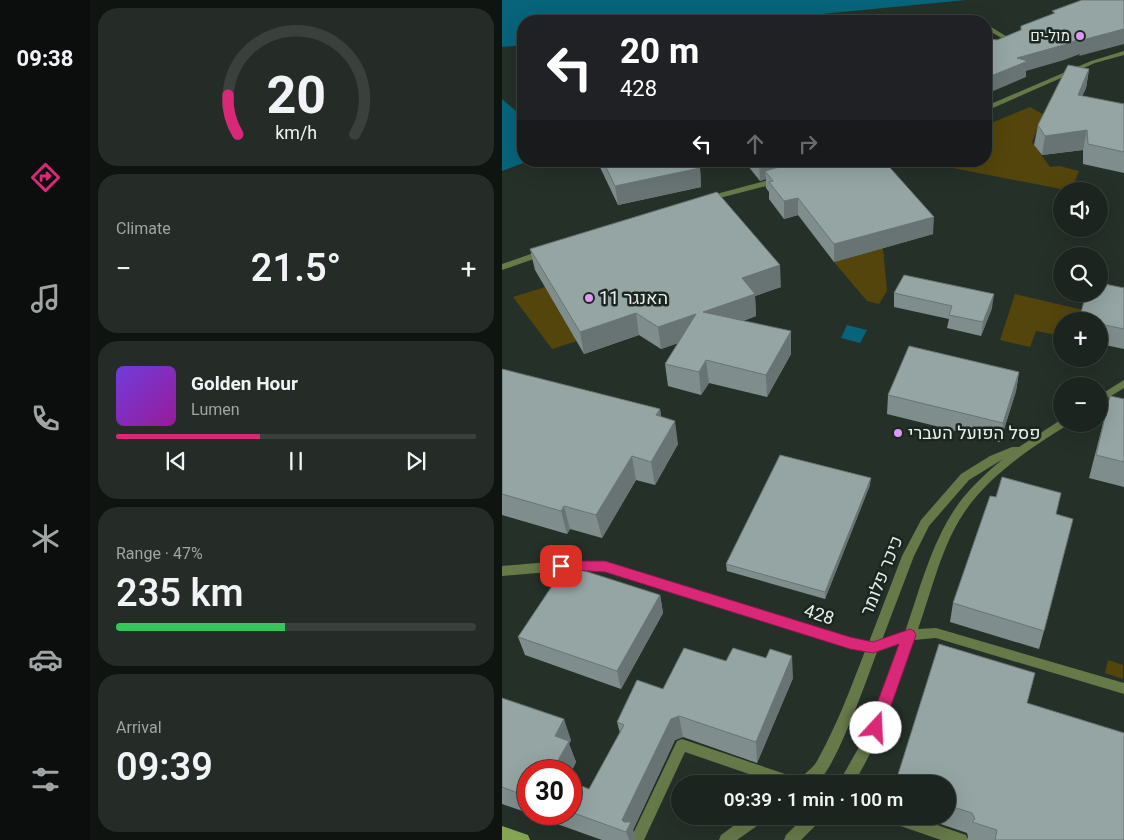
<!DOCTYPE html>
<html lang="en">
<head>
<meta charset="utf-8">
<style>
	:root { --surface:#1c241f; --page:#252c28; --text:#f1f3f6; --muted:#a0a4a4; --line:#3a413d; --accent:#db2777 }
	body { margin:0; font-family:Georgia,Heebo,serif; background:var(--page); color:var(--text); height:100vh; display:flex; flex-direction:column; font-size:19px; white-space:nowrap }
	* { box-sizing:border-box; margin:0 }
	p { font-size:16px; color:var(--muted) }
	.icon { flex:none; width:28px; height:28px; fill:none; stroke:currentColor; stroke-width:2; stroke-linecap:round; stroke-linejoin:round }
	.map { position:relative; flex:1; overflow:hidden }
	.panel { display:flex; flex-direction:column; gap:8px; padding:8px; background:#0f1411; width:412px }
	.panel>* { flex:none }
	.guide { position:absolute; left:15px; top:15px; width:475px; height:152px; border-radius:20px; box-shadow:0 5px 20px #0002,0 0 0 1px var(--line); background:#202124; color:#fff; overflow:hidden }
	.tools { position:absolute; left:551px; top:182px; display:grid; gap:10px }
	.tools a { display:grid; place-items:center; width:55px; height:55px; border-radius:50%; background:var(--surface); box-shadow:0 5px 20px #0002,0 0 0 1px var(--line); font-size:25px }
	.speed { position:absolute; left:15px; top:760px; display:flex; gap:10px; font-size:25px; font-weight:700; text-align:center }
	.speed>* { display:grid; place-content:center; width:65px; height:65px; border-radius:50%; background:var(--surface); box-shadow:0 5px 20px #0002,0 0 0 1px var(--line); line-height:1 }
	.speed .limit { border:8px solid #d22; background:#fff; color:#111 }
	.pin { position:absolute; display:grid; place-items:center; width:42px; height:42px; color:#fff; margin:-21px; border-radius:10px; box-shadow:0 2px 8px #0006 }
	.me { position:absolute; width:55px; margin:-28px; rotate:20deg; stroke-linejoin:round; filter:drop-shadow(0 0 4px #0008) }
	.turn { display:flex; align-items:center; gap:18px; height:105px; padding:0 20px; font-size:22px }
	.turn .icon { width:65px; height:65px; stroke-width:2.5 }
	.turn b { display:block; font-size:35px; line-height:42px }
	.lanes { display:flex; align-items:center; height:48px; padding:0 20px; background:#0003; justify-content:center; gap:25px; direction:ltr }
	.lanes .off { opacity:.35 }
	.big { font-size:38px; font-weight:600; line-height:1.1 }
	.panel .tile { flex:1; display:flex; flex-direction:column; justify-content:center; gap:8px; min-width:0; padding:0 18px; border-radius:20px; background:var(--page) }
	.panel .dial { align-items:center; gap:0 }
	.dial svg { height:130px; overflow:visible; fill:none; stroke:var(--line); stroke-width:7; stroke-linecap:round; text-anchor:middle }
	.dial text { fill:var(--text); stroke:none }
	.song { display:flex; align-items:center; gap:15px }
	.cover { width:60px; height:60px; border-radius:8px; background:linear-gradient(135deg,hsl(260 70% 55%),hsl(300 70% 35%)) }
	.played { height:5px; border-radius:2px; background:linear-gradient(90deg,var(--accent) 40%,var(--line) 40%) }
	.keys { display:flex; justify-content:space-around; direction:ltr }
	.heat { display:flex; justify-content:space-between; align-items:center; font-size:28px; direction:ltr }
	.charge { height:8px; border-radius:4px; background:linear-gradient(90deg,#34c759 47%,var(--line) 0) }
	.trip { position:absolute; left:169px; top:775px; width:285px; height:50px; border-radius:25px; background:var(--surface); box-shadow:0 5px 20px #0002,0 0 0 1px var(--line); font-weight:600; line-height:50px; text-align:center }
	main { display:flex; flex:1; min-height:0 }
	.menu { display:flex; flex-direction:column; width:90px; justify-content:space-around; align-items:center; background:#0b0e0c; color:var(--muted) }
	.menu .icon { width:35px; height:35px }
	.menu .on { color:var(--accent) }
	.menu b { font-size:22px; color:var(--text) }
	.map>svg:first-child { display:block }
</style>
</head>
<body>
<main>
<nav class="menu">
<b>09:38</b>
<svg class="icon on" aria-label="directions" viewBox="0 0 24 24"><path d="M12 3l9 9-9 9-9-9zM9 14v-3h6M13 9l2 2-2 2"/></svg>
<svg class="icon" aria-label="music" viewBox="0 0 24 24"><path d="M9 18V5l10-2v13"/><circle cx="6" cy="18" r="3"/><circle cx="16" cy="16" r="3"/></svg>
<svg class="icon" aria-label="phone" viewBox="0 0 24 24"><path d="M5 4h4l2 5-3 2q2 4 5 5l2-3 5 2v4C11 20 4 13 5 4z"/></svg>
<svg class="icon" aria-label="climate" viewBox="0 0 24 24"><path d="M12 3v18M4 7l16 10M4 17L20 7"/></svg>
<svg class="icon" aria-label="car" viewBox="0 0 24 24"><path d="M5 17H2v-5l4-1 3-4h7l3 4 3 1v5h-3M9 17h6M6 11h13"/><circle cx="7" cy="17" r="2"/><circle cx="17" cy="17" r="2"/></svg>
<svg class="icon" aria-label="filters" viewBox="0 0 24 24"><path d="M4 7h16M4 17h16"/><circle cx="9" cy="7" r="2"/><circle cx="15" cy="17" r="2"/></svg>
</nav>
<section class="panel">
<div class="tile dial"><svg viewBox="0 0 100 80">
<path d="M14 69A42 42 0 1 1 86 69"/>
<path d="M14 69A42 42 0 0 1 8 45" stroke="#db2777"/>
<text x="50" y="56" font-size="32" font-weight="700">20</text>
<text x="50" y="72" font-size="11">km/h</text>
</svg></div>
<div class="tile"><p>Climate</p>
<div class="heat"><a>−</a><b class="big">21.5°</b><a>+</a></div>
</div>
<div class="tile">
<div class="song"><i class="cover"></i><div><b>Golden Hour</b><p>Lumen</p></div></div>
<div class="played"></div>
<div class="keys"><svg class="icon" aria-label="previous" viewBox="0 0 24 24"><path d="M18 5L8 12l10 7zM5 5v14"/></svg><svg class="icon" aria-label="pause" viewBox="0 0 24 24"><path d="M8 5v14M16 5v14"/></svg><svg class="icon" aria-label="next" viewBox="0 0 24 24"><path d="M6 5l10 7-10 7zM19 5v14"/></svg></div>
</div>
<div class="tile"><p>Range · 47%</p><b class="big">235 km</b><div class="charge"></div></div>
<div class="tile"><p>Arrival</p><b class="big">09:39</b></div>
</section>
<div class="map">
<svg width="622" height="840" viewBox="0 0 622 840">
	<rect width="100%" height="100%" fill="#253029"/>
	<path fill="#53450b" d="M528,107L546,117L537,125L530,142L548,167L557,166L577,171L569,191L415,161H484V125Z
		M381,248L385,291L377,304L365,301L332,262Z
		M43,287L75,341L50,349L11,297Z
		M513,294L581,310L578,321H560V336L534,331L528,347L498,340Z
		M606,660L621,665V679L603,673Z"/>
	<path fill="#07647b" d="M0,0H464L246,21H21V45L0,47Z
		M0,99L15,112L21,111V161H27L0,171Z
		M345,325L365,330L358,343L339,338Z"/>
	<g fill="none" stroke-linecap="round" stroke-linejoin="round">
		<path fill="#667949" fill-rule="evenodd" d="M484,24L514,42L515,43L510,44L484,29Z
			M180,739L295,778L300,780L302,784H276L183,752L142,840H128L175,741Z
			M382,816H409L464,835L466,840H439L384,821Z"/>
		<path fill="#667949" fill-rule="evenodd" d="M622,51V55L593,63L484,111V106L589,61Z
			M274,178H277L281,180L280,182L206,201L202,199L203,197Z
			M43,249L47,252L46,254L0,270V264Z
			M622,380V388L601,401L598,402V395Z
			M560,419V424H565L564,426C525,450 482,479 458,519C438,552 429,593 416,629L434,628L622,683V694L434,638L412,640C395,689 379,740 351,784H336L365,733L399,643L375,652C366,676 333,771 315,782C310,785 301,784 295,784C300,774 310,770 315,761C335,725 348,690 363,651L348,648L103,571H59L0,576V566L59,561H103L348,638L367,642L400,556L419,520L459,474L488,456L510,447H517ZM501,459C485,472 469,487 457,503C430,540 418,589 403,632L380,640L412,556L427,526L467,480Z
			M245,816H264L262,821L235,840H217L219,835Z
			M303,816H320L318,821L299,840H282L284,835Z"/>
		<path fill="#85a454" fill-rule="evenodd" d="M0,826L26,835L28,840H0Z"/>
	</g>
	<path fill="#7f8e8d" d="M587,69L584,88L580,96L622,104V173L581,164V150L540,155L532,145L536,125Z
		M95,161H194L198,168L199,187L116,205Z
		M242,161H382L431,234L332,262L296,215L282,219L267,199V192L264,188V179L258,181Z
		M28,249L279,287L253,296L254,316L241,321L289,331V354L265,397L207,383L199,395L166,386L163,364L176,343L159,349L137,335L82,354L33,270Z
		M622,288V349L598,344V321H577L584,294Z
		M392,293L490,308L479,336L445,328L447,319L392,307Z
		M0,369L158,409L159,417L176,444L153,485L134,480L100,538L68,529L65,534L0,515Z
		M517,372L514,391L498,442L385,414L386,395Z
		M608,396L622,399V487L587,478Z
		M368,485L323,599L225,571L224,564Z
		M554,514L542,631L537,649L448,622L451,603Z
		M158,595L161,613L119,689L23,655L16,637Z
		M224,661L291,678L255,763L181,737L173,740L131,830L134,840H100L27,814H69V782L87,789L118,733L115,722L161,689Z
		M0,698L69,740L67,744L74,762L69,772L26,771V813L0,804Z
		M525,703L622,840H465L466,837L465,833L415,816H445V784Z"/>
	<path fill="#687473" d="M622,29V44L577,56L578,54L562,60L524,71V77L484,94V78L515,58L582,37Z
		M587,69L584,88L572,114L576,95Z
		M585,130L581,150L540,155L543,136Z
		M267,161H330L263,171L264,179L258,181L257,164Z
		M198,168L199,187L116,205L113,186Z
		M296,198V215L282,219V201Z
		M432,217L431,234L332,262V244Z
		M278,265L279,287L253,296L254,316L203,334L201,312L240,278Z
		M492,294L490,308L479,336L481,322Z
		M134,313L137,335L82,354L78,332Z
		M194,314L197,336L159,349L156,327Z
		M289,331V354L265,397L264,375Z
		M204,360L207,383L199,395L197,372Z
		M517,372L514,391L498,442L501,423Z
		M158,409L161,433L154,415Z
		M173,421L176,444L153,485L149,462Z
		M130,456L134,480L100,538L94,515Z
		M369,478L368,485L323,599V592Z
		M62,506L68,529L65,534L59,511Z
		M158,595L161,613L119,689L115,671Z
		M290,656L291,678L255,763L254,742Z
		M177,716L181,737L173,740L131,830L134,840H127L120,820L169,719Z
		M62,719L69,740L67,744L74,762L69,772L50,771L53,736Z"/>
	<path fill="#94a5a4" stroke="#687473" d="M580,0H622V29L580,40L582,37L565,44L515,58L526,61L484,78V40L487,39L495,40L519,30V26L553,13L550,11Z
		M566,65L587,69L576,95L622,104V152L586,144L585,130L543,136L536,125Z
		M101,161H194L198,168L113,186Z
		M255,161H267L257,164Z
		M299,161H382L432,217L332,244L296,198L282,201L267,182L271,181L263,171Z
		M215,192L278,265L240,278L253,294L201,312L289,331L264,375L204,360L197,372L163,364L194,314L156,327L134,313L78,332L28,249Z
		M402,275L492,294L481,322L447,315L450,306L392,293Z
		M598,283L622,288V329L598,324V321H584L577,320L584,294H598Z
		M407,346L517,372L501,423L386,395Z
		M0,369L158,409L154,415L173,421L149,462L130,456L94,515L62,506L59,511L0,494Z
		M608,396L622,399V462L594,455Z
		M278,455L369,478L323,592L224,564Z
		M500,477L559,493L554,514L571,519L542,631L451,603L488,496L494,497Z
		M64,565L158,595L115,671L16,637Z
		M437,644L533,673L525,703L622,733V840H493L495,830L470,822L473,819L470,813L445,805V784H393Z
		M182,648L224,661L231,648L264,658L268,649L290,656L254,742L177,716L169,719L120,820L122,822H129L124,832L69,812V782L87,789L122,725L115,722L135,680L161,689Z
		M0,698L62,719L53,736L67,741L50,771H26V797L0,787Z"/>
	<path fill="#db2777" stroke="#8e194d" d="M59,561H103L348,637L371,642L408,629L412,631L414,635L381,728L379,732L374,734L368,732L366,728L397,644L371,653L348,649L103,572L54,569L52,566L54,562Z"/>
	<g fill="#dd99f3" stroke="#1b2620" stroke-width="2">
		<circle cx="578" cy="36" r="5"/>
		<circle cx="87" cy="298" r="5"/>
		<circle cx="396" cy="433" r="5"/>
	</g>
	<g text-anchor="middle" dominant-baseline="central" stroke-width="5" stroke-linejoin="round" paint-order="stroke">
		<g font-size="15" fill="#e9f0eb" stroke="#1b2620" text-anchor="end">
			<text x="568" y="36">מול-ים</text>
		</g>
		<g font-size="18" fill="#e9f0eb" stroke="#1b2620" text-anchor="start">
			<text x="97" y="298">האנגר 11</text>
			<text x="406" y="433">פסל הפועל העברי</text>
		</g>
		<g font-size="18" fill="#e9f0eb" stroke="#1b2620">
			<text transform="translate(380 576) rotate(-68)">כיכר פלומר</text>
			<text transform="translate(317 615) rotate(18)">428</text>
		</g>
	</g>
</svg>
<div class="tools">
<a><svg class="icon" aria-label="sound" viewBox="0 0 24 24"><path d="M4 9h4l5-4v14l-5-4H4zM17 9q2 3 0 6"/></svg></a>
<a><svg class="icon" aria-label="search" viewBox="0 0 24 24"><circle cx="10" cy="10" r="6"/><path d="M15 15l6 6"/></svg></a>
<a>+</a>
<a>−</a>
</div>
<div class="speed"><div class="limit">30</div></div>
<div class="pin" style="left:59px;top:566px;background:#d93025"><svg class="icon" aria-label="arrive" viewBox="0 0 24 24"><path d="M6 21V4h12l-3 4 3 4H6"/></svg></div>
<svg class="me" style="left:374px;top:728px" viewBox="-20 -20 40 40"><circle r="19" fill="#fff"/><path d="M0-13L10 11 0 6-10 11z" fill="#db2777"/></svg>
<div class="trip">09:39 · 1 min · 100 m</div>
<div class="guide">
<div class="turn"><svg class="icon" aria-label="left" viewBox="0 0 24 24"><path d="M17 20v-9H6M10 6l-5 5 5 5"/></svg><div><b>20 m</b>428</div></div>
<div class="lanes"><svg class="icon" aria-label="left" viewBox="0 0 24 24"><path d="M17 20v-9H6M10 6l-5 5 5 5"/></svg><svg class="icon off" aria-label="ahead" viewBox="0 0 24 24"><path d="M12 20V5M6 11l6-6 6 6"/></svg><svg class="icon off" aria-label="right" viewBox="0 0 24 24"><path d="M7 20v-9h11M14 6l5 5-5 5"/></svg></div>
</div>
</div>
</main>
</body>
</html>
